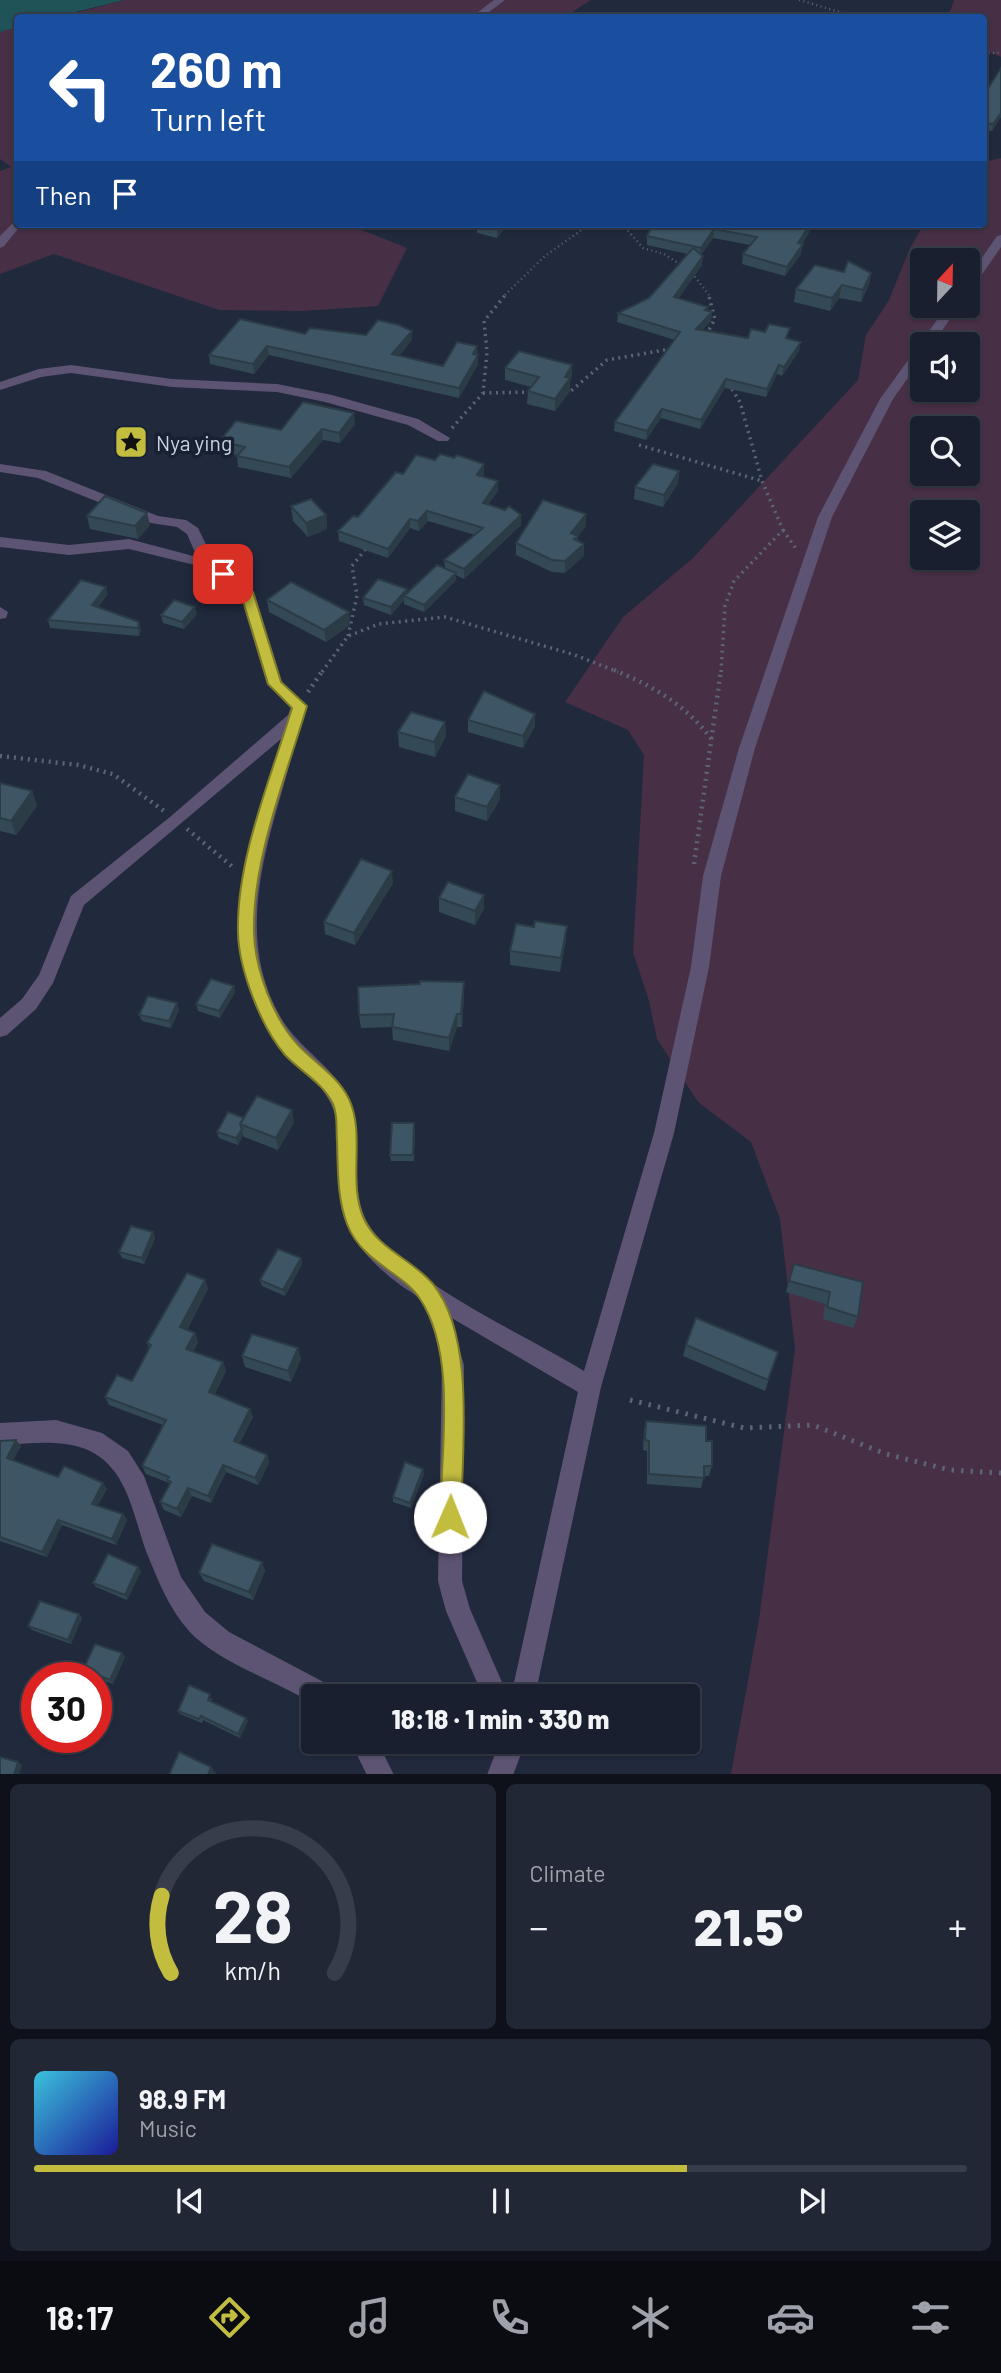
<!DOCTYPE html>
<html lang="en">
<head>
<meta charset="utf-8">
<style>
	:root { --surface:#191f2e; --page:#222736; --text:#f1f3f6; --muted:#9fa2aa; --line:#373d4a; --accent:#c2bd3f }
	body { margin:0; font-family:Barlow,sans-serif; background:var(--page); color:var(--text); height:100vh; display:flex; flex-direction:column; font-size:26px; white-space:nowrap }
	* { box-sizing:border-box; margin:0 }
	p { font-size:23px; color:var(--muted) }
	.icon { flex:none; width:38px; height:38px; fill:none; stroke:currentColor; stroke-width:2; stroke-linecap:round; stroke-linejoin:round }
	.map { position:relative; height:1774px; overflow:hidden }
	.details { display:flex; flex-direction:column; gap:10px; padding:10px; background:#0e1119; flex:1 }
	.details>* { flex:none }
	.banner { position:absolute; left:14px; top:14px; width:973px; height:214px; border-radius:7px; box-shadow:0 2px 5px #0004,0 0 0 2px var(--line); background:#1a4fa0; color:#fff; overflow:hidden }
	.needle { width:46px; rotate:22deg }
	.buttons { position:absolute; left:910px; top:248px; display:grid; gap:14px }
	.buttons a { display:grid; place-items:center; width:70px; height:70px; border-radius:7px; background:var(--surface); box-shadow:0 2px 5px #0004,0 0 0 2px var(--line); font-size:35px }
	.speed { position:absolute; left:21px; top:1662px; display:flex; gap:14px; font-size:35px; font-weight:700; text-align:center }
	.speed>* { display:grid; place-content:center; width:91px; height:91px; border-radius:50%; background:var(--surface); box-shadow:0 2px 5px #0004,0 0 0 2px var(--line); line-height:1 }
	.speed .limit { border:10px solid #d22; background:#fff; color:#111 }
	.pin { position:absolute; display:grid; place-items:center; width:60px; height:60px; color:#fff; margin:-30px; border-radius:14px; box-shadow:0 4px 10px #0006 }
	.me { position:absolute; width:77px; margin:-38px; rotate:1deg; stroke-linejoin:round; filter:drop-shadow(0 0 5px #0008) }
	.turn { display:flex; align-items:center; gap:24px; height:147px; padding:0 21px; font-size:32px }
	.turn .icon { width:91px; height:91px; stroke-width:2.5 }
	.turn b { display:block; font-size:49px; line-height:60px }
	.then { display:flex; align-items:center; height:66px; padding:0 21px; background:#0003; gap:14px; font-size:26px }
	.big { font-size:52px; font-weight:800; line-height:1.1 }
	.details .card { flex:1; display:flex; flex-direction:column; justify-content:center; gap:10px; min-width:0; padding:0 24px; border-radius:10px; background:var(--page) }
	.details .dial { align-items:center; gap:0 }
	.dial svg { height:182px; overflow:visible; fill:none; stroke:var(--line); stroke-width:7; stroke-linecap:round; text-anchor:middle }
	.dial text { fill:var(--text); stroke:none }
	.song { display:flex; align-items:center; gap:21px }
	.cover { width:84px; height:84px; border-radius:10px; background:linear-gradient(135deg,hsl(190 70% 55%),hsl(240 70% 35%)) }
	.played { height:7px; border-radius:4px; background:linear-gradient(90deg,var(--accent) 70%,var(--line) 70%) }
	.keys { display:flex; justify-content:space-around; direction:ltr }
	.heat { display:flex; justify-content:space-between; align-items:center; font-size:38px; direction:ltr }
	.details .tiles { flex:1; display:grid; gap:10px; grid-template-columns:1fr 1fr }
	.card:last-child { grid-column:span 2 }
	.trip { position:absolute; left:301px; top:1684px; width:399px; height:70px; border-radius:7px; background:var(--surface); box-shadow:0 2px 5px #0004,0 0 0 2px var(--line); font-weight:800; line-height:70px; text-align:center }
	.tab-bar { display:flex; height:112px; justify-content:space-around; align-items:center; background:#0a0c12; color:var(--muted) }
	.tab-bar .icon { width:49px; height:49px }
	.tab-bar .on { color:var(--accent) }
	.tab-bar b { font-size:32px; color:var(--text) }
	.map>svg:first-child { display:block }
</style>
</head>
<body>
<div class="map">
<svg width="1001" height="1775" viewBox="0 0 1001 1775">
	<rect width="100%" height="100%" fill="#21293d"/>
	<path fill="#472f45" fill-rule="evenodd" d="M124,0H591L563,18H56Z
		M954,0H1001V57L984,50V18L948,17Z
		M17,27L18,224H347L407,248L378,306L303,311L219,310L54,254L0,274V171L11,167L0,159V32Z
		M1001,158V1774H731L759,1620L795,1349L780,1219L751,1142L698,1102L657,1039L649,1001L633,952L644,755L628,730L565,702L623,617L692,559L858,380L866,335L889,300L910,248L924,224H984V162ZM922,261H968V306H922ZM922,345H968V390H922ZM922,429H968V474H922ZM922,513H968V558H922Z"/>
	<path fill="#205357" d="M0,0H124L55,17L18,18L17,27L0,32Z"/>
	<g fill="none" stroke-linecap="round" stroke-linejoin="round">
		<path stroke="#5d6476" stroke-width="2.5" stroke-dasharray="1 3.5" stroke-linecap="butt" d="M799,0L860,18
			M984,53H1001
			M622,224L643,248L664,254L683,266
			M692,273L709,295
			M505,295L545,256L590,224"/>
		<path stroke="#5d6476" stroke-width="3.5" stroke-dasharray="2 4.5" stroke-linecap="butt" d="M706,335L715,319L708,293
			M565,391H571L607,360L670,349
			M483,393L532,392
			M452,428L483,393L487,352L484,321L507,293
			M639,445L762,481
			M783,530L797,550
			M348,636L357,596L352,566L368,546
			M322,672L348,636L379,624L445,617L575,655L618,672
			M721,672L725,606L734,581L783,530L762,481L740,402L730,386"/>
		<path stroke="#5d6476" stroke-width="4.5" stroke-dasharray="2 5" stroke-linecap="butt" d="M614,670C655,687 686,705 713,741
			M308,692L323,670
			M0,756L78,765L113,774L164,811
			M187,829L234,868
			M694,864L721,670"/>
		<path stroke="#5d6476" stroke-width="5" stroke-dasharray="2.5 7" stroke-linecap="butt" d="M630,1400L744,1428L813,1425L886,1454L950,1470L1001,1473"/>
		<path fill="#5d5473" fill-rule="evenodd" d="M494,0H505L481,18H470Z
			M18,218V224H22L4,246L0,248V236Z
			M1001,235V247L972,289L968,290V278L997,236Z
			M947,306H959L932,345H922V358L893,399L832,517L755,748L721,876L709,967L674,1133L601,1387L535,1696H511L578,1392L450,1317L464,1365L462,1581L470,1609L508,1696H483L446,1611L438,1581L442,1365C437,1344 433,1318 420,1300C415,1293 405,1289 399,1284C379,1269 361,1252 349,1229C328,1189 349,1142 331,1104C317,1074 283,1057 267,1027C212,927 251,840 281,739L84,905L53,983L36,1009L7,1035L0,1037V1018L22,999L39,975L71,896L170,817L288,715L291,707L267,684L240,594L203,567L129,549L69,555L0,547V537L69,545L129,539L197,557L187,534L177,527L151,523L38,478L0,472V464L46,471L158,516L186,520L198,528L214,561L254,592L282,682L307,706C297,736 289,767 280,798C259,871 240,947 281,1018C298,1047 330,1064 346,1094C367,1131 349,1175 363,1213C386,1274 527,1335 584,1371L654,1133L691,967L703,876L739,748L818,517L880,399Z
			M71,365L172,379L277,384L332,395L418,419L450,438L448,441H438L408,425L325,402L277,392L172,387L71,373L41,377L0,390V382L39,369Z
			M0,607L8,612L6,618L0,619Z
			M56,1420L102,1433L128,1451L144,1476L181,1577L205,1612L229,1632L333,1687L336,1696H313V1704C276,1680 218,1663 189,1631C169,1609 157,1578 146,1551C133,1515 128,1470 90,1451C63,1438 28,1444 0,1445V1423Z
			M350,1741H377L394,1775H367Z
			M500,1741H526L513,1775H487Z"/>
	</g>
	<path fill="#344956" d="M1001,68V117L992,131L984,130V93H985Z
		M477,224H508L497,238L477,233Z
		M647,224H814L802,244L801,254L785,276L742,264L743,254L750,245L713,238L701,255L702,265L678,299L708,307L707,311L712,312L711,321L702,330L748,338H788L799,351L782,376L777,374L766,397L725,388L700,429L661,418L646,440L614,431L615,422L675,340L617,322L618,313L649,298L688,254L647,245V236L652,225Z
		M844,272L871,273L869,285L861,302L839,298L830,311L794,302L796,289Z
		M305,334L412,340L399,356L443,366L477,346L478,364L459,398L269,355L254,374L210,364L209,355Z
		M572,365V377L570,381V391L555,411L527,404L528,391L531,387L505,380V368Z
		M355,424L340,443L323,440L291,478L238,467L237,455L222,452L220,441L281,430Z
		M679,471L678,483L663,507L634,499L635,487Z
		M403,474H484L482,477L498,491L488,504L521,525L464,579L456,575V580L424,612L404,604V600L391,615L364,605L363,598L407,593L445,568L444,560L475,535L428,521L419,531L410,528L388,558L339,541L338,531L358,517Z
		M291,506L326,515L327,529L308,537L293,521Z
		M586,514V526L578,536V541L584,556L565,573L552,572L516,555V543Z
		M87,516L150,525L138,539L90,529Z
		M108,594L98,607L141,630L139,636L50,628L48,620Z
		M267,600L349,612L350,625L326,642L269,612Z
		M197,614L184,629L163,623L161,615Z
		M535,714V726L523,748L468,732V720Z
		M445,722L446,736L435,757L399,747L398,732Z
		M0,783L32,791L37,806L16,835L0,831Z
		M455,797L500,799L487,821L455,811Z
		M393,883L355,945L325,934L324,922Z
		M484,895V909L475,925L439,912V898Z
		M534,927L566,940L560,972L510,965V951Z
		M235,992L220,1018L198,1011L196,1004Z
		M464,996L462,1027H457L449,1051L393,1040L392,1027L361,1028L359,1015Z
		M179,1010L171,1028L142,1021L139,1015Z
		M244,1118L294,1122L278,1150L244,1137L243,1135L238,1145L219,1138L217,1132Z
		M415,1129L414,1161H391L390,1155Z
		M153,1232L155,1238L144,1264L122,1258L119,1252Z
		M301,1258L302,1264L285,1296L262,1286L260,1280Z
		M794,1264L863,1282L858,1317L853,1328L823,1319L825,1304L786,1292Z
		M205,1280L208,1289L187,1330L195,1333L198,1342L193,1352L223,1362L226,1371L215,1394L253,1417L239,1444L267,1455L269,1463L258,1485L226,1472L211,1503L192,1496L181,1517L164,1510L160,1502L169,1485V1483L146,1474L142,1466L163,1425L109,1405L105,1397L132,1381L149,1348L147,1343Z
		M686,1345L778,1352L765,1391L683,1356Z
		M242,1356L301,1359L291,1382L245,1367Z
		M646,1421L706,1441L712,1466L709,1476H704L701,1488L647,1484V1451L643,1450L644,1431Z
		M16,1440L21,1446L13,1460L58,1477L107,1489L97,1506L123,1514L127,1520L116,1545L62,1525L47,1557L0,1541V1441Z
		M424,1474L411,1508L393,1502V1497Z
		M262,1562L265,1571L253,1600L204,1581L199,1573Z
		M141,1571L127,1600L96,1587L93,1583Z
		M79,1614L82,1618L71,1644L32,1630L28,1626Z
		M125,1657L113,1684L86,1674L83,1670Z
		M213,1698L211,1701L246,1718L248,1721L240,1738L203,1720L202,1723L180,1714L178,1711Z"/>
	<path fill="#2b3c46" d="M1001,113V117L992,131L993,124Z
		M497,224H508L497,238Z
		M810,224H814L797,253L803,244L801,254L785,276L787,267L798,243Z
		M714,229L713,238L700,257L701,248Z
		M703,256L702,265L673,306L674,297Z
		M871,273L869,285L861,302L863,290Z
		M842,285L839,298L830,311L832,298Z
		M712,312L711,321L695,338L696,329Z
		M412,331V340L393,363L392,354Z
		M801,342L799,351L782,376L784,367Z
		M267,346L269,355L254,374L253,364Z
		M477,346L478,364L459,398V388L473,354Z
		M572,365V377L570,381V391L555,411V399L565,377Z
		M779,365L777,374L766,397L767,389Z
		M726,379L725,388L700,429L701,420Z
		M662,409L661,418L646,440L647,431Z
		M354,413L355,424L340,443L339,433Z
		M322,429L323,440L291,478L289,467Z
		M484,464V474L477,485V475Z
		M679,471L678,483L663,507L664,495Z
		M498,481V491L483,512V503Z
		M427,511L428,521L419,531L418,521Z
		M147,513L150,525L138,539L135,526Z
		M586,514V526L578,536L577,548L571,533Z
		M326,515L327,529L308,537L306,523Z
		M521,515V525L464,579V569Z
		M410,519V528L388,558V549Z
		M584,544V556L565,573V561Z
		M456,573V580L424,612V605Z
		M106,587L108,594L94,612L92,605Z
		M407,589L408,596H404V600L391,615V607Z
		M195,607L197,614L184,629L182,622Z
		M349,612L350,625L326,642L324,630Z
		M139,622L141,630L139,636L138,628Z
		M535,714V726L523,748V736Z
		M445,722L446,736L435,757L434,742Z
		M500,785V799L487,821V807Z
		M32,791L37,806L16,835L11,821Z
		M392,871L393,883L355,945L354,933Z
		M484,895V909L475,925V911Z
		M567,926L566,940L560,972L561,958Z
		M464,982V996L462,1027L461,1014Z
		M234,986L235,992L220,1018L219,1011Z
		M177,1003L179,1010L171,1028L169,1021Z
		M457,1014V1027L449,1051V1038Z
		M292,1110L294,1122L278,1150L276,1138Z
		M242,1129L243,1135L238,1145L236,1138Z
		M153,1232L155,1238L144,1264L142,1258Z
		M301,1258L302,1264L285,1296L283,1290Z
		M205,1280L208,1289L183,1336L180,1327Z
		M195,1333L198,1342L190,1358L186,1349Z
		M298,1348L301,1359L291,1382L288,1371Z
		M223,1362L226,1371L212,1400L209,1392Z
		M250,1409L253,1417L237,1449L234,1441Z
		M16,1440L21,1446L11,1464L7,1458Z
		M267,1455L269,1463L258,1485L255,1478Z
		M223,1465L226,1472L211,1503L208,1496Z
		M423,1469L424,1474L411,1508L410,1503Z
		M103,1483L107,1489L95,1510L92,1504Z
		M188,1488L192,1496L181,1517L177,1509Z
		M123,1514L127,1520L116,1545L112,1539Z
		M58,1520L62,1525L47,1557L42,1552Z
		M262,1562L265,1571L253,1600L249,1592Z
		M138,1567L141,1571L127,1600L125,1595Z
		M79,1614L82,1618L71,1644L68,1640Z
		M122,1653L125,1657L113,1684L110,1680Z
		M246,1718L248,1721L240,1738L238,1734Z
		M18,1762L22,1765L19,1775H14Z
		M211,1767L216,1773L215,1775H208Z"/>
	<path fill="#3d5564" stroke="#2b3c46" stroke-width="2" d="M1001,68V113L993,124L984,123V93H985Z
		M653,224H810L798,243L803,244L787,267L743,254L757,237L714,229L701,248L647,236Z
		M693,248L703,256L674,297L708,307L705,310L712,312L696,329L748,338L751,329L765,332L769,324L790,328L786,338L801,342L784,367L779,365L767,389L726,379L701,420L662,409L647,431L615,422L680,332L618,313L649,298Z
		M848,261L871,273L863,290L842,285L832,298L796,289L815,265L844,272Z
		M240,319L305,334L310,328L366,335L378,320L399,325L412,331L392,354L443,366L457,342L477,346L473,354L478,355L459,388L267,346L253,364L209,355Z
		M519,351L572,365L565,377L570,378L555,399L528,391L539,377L505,368Z
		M303,402L354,413L339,433L322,429L289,467L237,456L245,447L220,441L236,421L281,430Z
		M440,454L454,458L457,455L484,464L477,475L498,481L483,503L505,510L509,506L521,515L464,569L444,560L483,528L427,511L418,521L410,519L388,549L338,531L353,516L358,517L396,472L403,474L416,455L435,460Z
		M653,464L679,471L664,495L635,487Z
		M105,496L147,513L135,526L87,516Z
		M311,499L326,515L306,523L291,506Z
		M543,500L586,514L571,533L578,536L574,539L584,544L565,561L552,560L516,543Z
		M437,565L456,573L424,605L404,596Z
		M378,579L407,589L391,607L363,598Z
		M81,580L106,587L92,605L139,622L138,628L48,620Z
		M291,582L349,612L324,630L267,600Z
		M174,600L195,607L182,622L161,615Z
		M484,691L535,714L523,736L468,720Z
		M411,712L445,722L434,742L398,732Z
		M468,774L500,785L487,807L455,797Z
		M0,783L32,791L11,821L0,818Z
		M361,859L392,871L354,933L324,922Z
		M448,882L484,895L475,911L439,898Z
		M535,921L567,926L561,958L510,951L516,924L534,927Z
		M211,979L234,986L219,1011L196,1004Z
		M420,981L464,982L461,1014H457L449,1038L392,1027L394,1014L359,1015L358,987L420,984Z
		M148,996L177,1003L169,1021L139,1015Z
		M257,1096L292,1110L276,1138L240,1124Z
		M228,1112L244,1118L240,1124L242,1129L236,1138L217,1132Z
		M392,1123H414L413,1155H390Z
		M131,1226L153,1232L142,1258L119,1252Z
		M278,1249L301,1258L283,1290L260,1280Z
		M794,1264L863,1282L858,1317L827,1307L830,1292L789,1281Z
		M187,1273L205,1280L180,1327L195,1333L186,1349L223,1362L209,1392L250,1409L234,1441L267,1455L255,1478L223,1465L208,1496L188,1488L177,1509L160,1502L171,1482L167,1480L169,1477L142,1466L166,1420L105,1397L117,1375L132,1381L151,1345L147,1343Z
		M696,1318L778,1352L768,1380L686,1345Z
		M252,1334L298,1348L288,1371L242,1356Z
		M646,1421L706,1426V1441H712V1466H704V1478L649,1474V1441L645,1440Z
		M16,1440L7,1458L58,1477L64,1466L103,1483L92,1504L123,1514L112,1539L58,1520L42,1552L0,1537V1441Z
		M405,1462L423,1469L410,1503L393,1497Z
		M212,1544L262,1562L249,1592L199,1573Z
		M108,1554L138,1567L125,1595L93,1583Z
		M40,1601L79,1614L68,1640L28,1626Z
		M95,1644L122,1653L110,1680L83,1670Z
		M189,1685L210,1694L208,1700L246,1718L238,1734L201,1716L199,1719L178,1711Z
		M179,1752L211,1767L208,1775H169Z
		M0,1757L18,1762L14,1775H0Z"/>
	<path fill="#c2bd3f" stroke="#7e7b29" stroke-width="2" d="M223,569L253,592L281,682L307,706C286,777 252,859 254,933C255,969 273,1018 298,1045C315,1063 338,1076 349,1099C366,1136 347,1181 364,1219C379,1250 412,1259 433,1284C476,1337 462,1451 461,1517L458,1524L450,1527L443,1524L440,1517C441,1452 457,1354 420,1299C403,1272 362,1263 347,1224C337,1197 338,1170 337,1141C336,1129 338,1115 333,1104C323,1083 300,1071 285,1055C261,1027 239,970 238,933C236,859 271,778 292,708L268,684L241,594L216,574Z"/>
	<defs>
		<symbol id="sight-square" viewBox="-11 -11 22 22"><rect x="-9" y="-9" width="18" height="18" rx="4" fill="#c2bd3f" stroke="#182033"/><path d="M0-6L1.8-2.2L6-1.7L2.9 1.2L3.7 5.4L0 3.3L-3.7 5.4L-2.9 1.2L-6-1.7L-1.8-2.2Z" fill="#111"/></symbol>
	</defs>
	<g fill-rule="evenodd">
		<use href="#sight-square" x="112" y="423" width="38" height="38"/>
	</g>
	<g text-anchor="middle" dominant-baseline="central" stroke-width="7" stroke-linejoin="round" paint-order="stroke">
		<g font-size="21" fill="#ccd2df" stroke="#182033" text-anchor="start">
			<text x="156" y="442">Nya ying</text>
		</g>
	</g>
</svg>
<div class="buttons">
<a><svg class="needle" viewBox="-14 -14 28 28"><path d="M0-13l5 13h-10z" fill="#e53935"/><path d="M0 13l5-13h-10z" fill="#9fa2aa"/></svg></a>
<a><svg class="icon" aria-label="sound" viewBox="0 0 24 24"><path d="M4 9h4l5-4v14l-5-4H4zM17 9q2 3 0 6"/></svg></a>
<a><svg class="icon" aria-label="search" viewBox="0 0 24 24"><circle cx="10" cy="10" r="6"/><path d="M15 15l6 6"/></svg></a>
<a><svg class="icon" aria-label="layers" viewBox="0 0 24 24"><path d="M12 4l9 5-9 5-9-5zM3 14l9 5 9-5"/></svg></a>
</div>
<div class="speed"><div class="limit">30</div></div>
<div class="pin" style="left:223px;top:574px;background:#d93025"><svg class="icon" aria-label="arrive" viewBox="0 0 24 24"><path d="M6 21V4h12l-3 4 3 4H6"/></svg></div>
<svg class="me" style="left:450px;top:1517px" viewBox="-20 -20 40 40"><circle r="19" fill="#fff"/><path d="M0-13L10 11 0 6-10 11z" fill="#c2bd3f"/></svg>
<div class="trip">18:18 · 1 min · 330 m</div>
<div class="banner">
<div class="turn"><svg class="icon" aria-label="left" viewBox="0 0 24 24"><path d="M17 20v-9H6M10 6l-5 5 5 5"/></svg><div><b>260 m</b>Turn left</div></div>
<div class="then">Then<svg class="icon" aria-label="arrive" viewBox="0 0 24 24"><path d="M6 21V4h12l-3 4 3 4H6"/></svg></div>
</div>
</div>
<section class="details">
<div class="tiles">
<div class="card dial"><svg viewBox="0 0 100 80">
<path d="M14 69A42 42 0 1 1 86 69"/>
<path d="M14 69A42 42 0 0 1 10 35" stroke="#c2bd3f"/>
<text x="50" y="56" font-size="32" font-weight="700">28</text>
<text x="50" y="72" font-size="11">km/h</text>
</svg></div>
<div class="card"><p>Climate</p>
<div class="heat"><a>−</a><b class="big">21.5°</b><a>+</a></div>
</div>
<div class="card">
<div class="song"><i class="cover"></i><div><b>98.9 FM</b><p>Music</p></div></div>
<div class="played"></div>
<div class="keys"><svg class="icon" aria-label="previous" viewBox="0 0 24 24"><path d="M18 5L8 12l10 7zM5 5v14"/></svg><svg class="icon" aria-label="pause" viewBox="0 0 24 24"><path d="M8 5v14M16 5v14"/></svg><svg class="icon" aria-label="next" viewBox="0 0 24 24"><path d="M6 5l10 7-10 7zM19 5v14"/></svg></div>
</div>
</div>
</section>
<nav class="tab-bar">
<b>18:17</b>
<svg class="icon on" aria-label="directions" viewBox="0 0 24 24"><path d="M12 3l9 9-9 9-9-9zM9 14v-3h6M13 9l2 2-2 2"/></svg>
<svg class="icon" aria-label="music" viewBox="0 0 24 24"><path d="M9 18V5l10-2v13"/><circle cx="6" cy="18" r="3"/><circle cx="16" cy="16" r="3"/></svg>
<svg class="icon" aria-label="phone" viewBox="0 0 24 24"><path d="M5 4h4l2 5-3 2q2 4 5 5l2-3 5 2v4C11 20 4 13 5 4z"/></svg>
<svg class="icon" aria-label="climate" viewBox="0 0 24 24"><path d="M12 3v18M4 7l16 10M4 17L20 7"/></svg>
<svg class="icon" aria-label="car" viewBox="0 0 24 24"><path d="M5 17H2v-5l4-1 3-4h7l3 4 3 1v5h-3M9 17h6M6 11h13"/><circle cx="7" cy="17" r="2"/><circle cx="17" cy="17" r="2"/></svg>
<svg class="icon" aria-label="filters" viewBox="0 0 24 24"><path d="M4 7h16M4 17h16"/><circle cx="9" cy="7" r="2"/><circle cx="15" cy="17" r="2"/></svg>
</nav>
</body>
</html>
